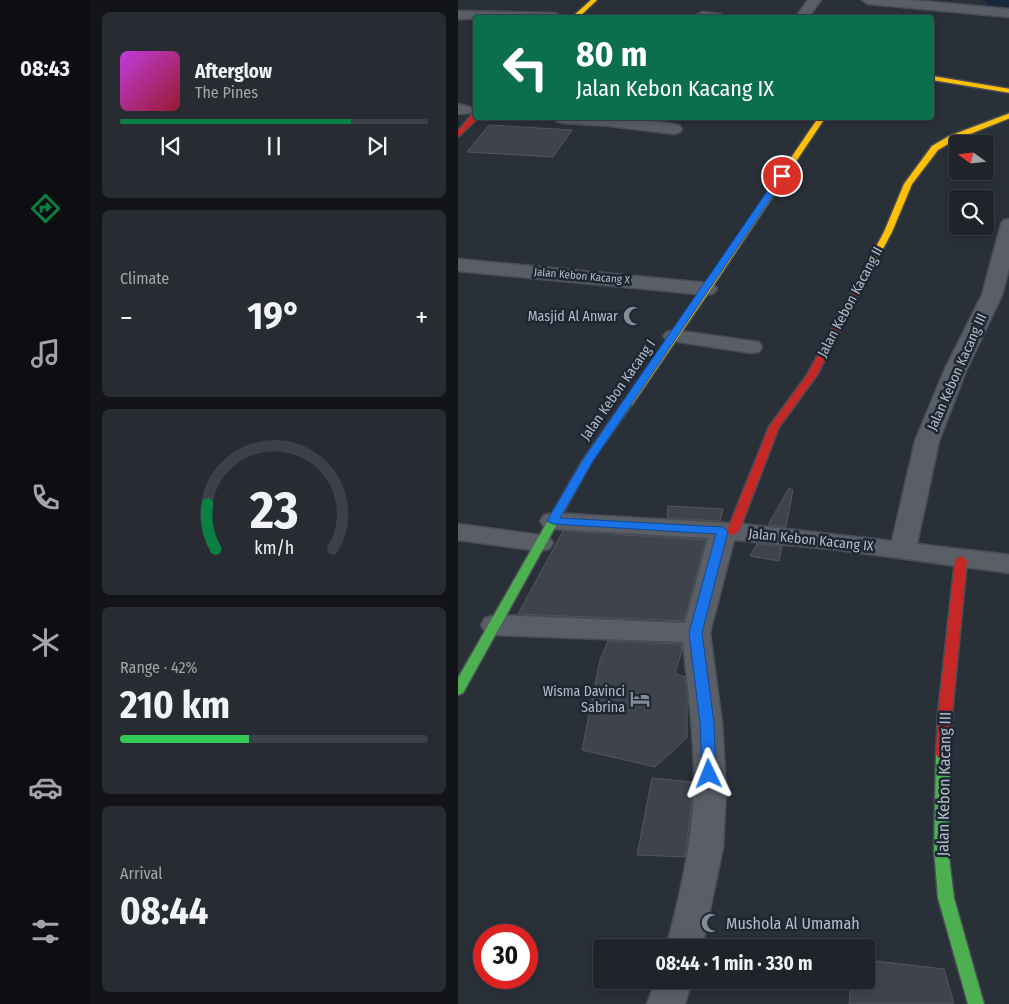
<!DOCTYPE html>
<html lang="en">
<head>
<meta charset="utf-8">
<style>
	:root { --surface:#20242a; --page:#282c32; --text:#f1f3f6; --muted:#a2a4a8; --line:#3d4147; --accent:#0b8043 }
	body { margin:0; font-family:"Fira Sans Condensed",sans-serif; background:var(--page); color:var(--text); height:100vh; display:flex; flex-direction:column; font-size:19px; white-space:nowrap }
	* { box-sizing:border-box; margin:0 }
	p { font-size:16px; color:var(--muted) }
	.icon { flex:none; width:28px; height:28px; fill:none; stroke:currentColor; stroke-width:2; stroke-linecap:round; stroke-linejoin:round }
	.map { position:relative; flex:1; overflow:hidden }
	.panel { display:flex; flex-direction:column; gap:12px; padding:12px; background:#121417; width:368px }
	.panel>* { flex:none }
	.hud { position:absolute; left:15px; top:15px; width:461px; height:105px; border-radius:5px; box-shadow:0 2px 8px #0003,0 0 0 1px var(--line); background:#0b6e4f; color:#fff; overflow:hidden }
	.needle { width:32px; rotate:285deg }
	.fabs { position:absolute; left:491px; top:135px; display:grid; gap:10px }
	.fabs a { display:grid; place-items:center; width:45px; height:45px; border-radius:5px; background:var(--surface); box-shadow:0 2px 8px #0003,0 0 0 1px var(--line); font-size:25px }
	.speed { position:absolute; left:15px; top:924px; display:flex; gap:10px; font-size:25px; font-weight:700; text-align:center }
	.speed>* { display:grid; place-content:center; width:65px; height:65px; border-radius:50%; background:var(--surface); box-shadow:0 2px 8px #0003,0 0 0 1px var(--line); line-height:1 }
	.speed .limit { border:8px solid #d22; background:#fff; color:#111 }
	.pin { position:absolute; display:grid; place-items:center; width:42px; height:42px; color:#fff; margin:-21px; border:2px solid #fff; border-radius:50%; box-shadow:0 1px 5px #0007 }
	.me { position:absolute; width:55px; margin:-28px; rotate:358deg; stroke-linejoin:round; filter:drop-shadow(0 0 4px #0008) }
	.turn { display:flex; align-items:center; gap:18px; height:105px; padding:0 20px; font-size:22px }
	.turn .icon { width:65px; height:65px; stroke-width:2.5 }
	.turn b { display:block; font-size:35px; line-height:42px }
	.big { font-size:38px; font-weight:700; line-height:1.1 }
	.panel .widget { flex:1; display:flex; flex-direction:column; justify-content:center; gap:8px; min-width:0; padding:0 18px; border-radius:8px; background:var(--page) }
	.panel .dial { align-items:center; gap:0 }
	.dial svg { height:130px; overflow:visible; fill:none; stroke:var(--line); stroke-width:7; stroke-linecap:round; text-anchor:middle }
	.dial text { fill:var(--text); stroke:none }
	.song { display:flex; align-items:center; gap:15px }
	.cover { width:60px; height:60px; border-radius:8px; background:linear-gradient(135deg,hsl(290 70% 55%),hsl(350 70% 35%)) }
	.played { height:5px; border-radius:2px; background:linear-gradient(90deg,var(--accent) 75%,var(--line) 75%) }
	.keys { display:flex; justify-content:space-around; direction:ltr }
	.heat { display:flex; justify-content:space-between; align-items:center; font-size:28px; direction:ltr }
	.charge { height:8px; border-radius:4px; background:linear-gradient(90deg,#34c759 42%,var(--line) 0) }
	.trip { position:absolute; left:135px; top:939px; width:282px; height:50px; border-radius:5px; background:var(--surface); box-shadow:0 2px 8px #0003,0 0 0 1px var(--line); font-weight:700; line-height:50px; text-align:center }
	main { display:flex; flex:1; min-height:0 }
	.menu { display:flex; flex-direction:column; width:90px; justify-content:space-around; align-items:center; background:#0d0e11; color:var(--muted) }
	.menu .icon { width:35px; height:35px }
	.menu .on { color:var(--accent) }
	.menu b { font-size:22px; color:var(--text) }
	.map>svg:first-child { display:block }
</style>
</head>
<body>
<main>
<nav class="menu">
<b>08:43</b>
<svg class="icon on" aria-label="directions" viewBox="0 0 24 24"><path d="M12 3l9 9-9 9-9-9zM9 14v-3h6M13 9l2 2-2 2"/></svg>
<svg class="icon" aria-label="music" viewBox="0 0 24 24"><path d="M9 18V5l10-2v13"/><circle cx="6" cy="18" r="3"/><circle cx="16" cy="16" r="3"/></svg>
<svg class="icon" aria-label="phone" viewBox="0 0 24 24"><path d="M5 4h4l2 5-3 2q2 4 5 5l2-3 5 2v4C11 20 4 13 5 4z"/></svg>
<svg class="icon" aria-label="climate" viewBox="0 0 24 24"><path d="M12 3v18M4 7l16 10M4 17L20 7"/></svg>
<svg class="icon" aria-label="car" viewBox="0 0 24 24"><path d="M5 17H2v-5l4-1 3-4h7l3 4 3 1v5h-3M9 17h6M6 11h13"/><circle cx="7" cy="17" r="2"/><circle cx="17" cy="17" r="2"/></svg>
<svg class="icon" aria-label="filters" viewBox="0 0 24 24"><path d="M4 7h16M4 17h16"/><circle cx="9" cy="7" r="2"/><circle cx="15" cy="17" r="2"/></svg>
</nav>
<section class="panel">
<div class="widget">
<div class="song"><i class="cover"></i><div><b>Afterglow</b><p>The Pines</p></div></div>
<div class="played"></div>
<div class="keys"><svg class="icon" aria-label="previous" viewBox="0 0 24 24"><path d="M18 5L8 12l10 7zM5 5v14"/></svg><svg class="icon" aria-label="pause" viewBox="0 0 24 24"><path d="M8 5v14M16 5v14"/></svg><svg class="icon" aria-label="next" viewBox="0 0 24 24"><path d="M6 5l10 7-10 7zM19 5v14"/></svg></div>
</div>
<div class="widget"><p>Climate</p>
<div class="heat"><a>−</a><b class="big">19°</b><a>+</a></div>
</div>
<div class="widget dial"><svg viewBox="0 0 100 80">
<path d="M14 69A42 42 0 1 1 86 69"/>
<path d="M14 69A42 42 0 0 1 9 41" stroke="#0b8043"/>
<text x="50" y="56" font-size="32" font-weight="700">23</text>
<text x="50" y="72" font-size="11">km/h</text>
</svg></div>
<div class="widget"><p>Range · 42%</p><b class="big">210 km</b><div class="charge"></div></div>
<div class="widget"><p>Arrival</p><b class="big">08:44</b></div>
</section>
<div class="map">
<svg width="552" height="1004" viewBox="0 0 552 1004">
	<rect width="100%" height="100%" fill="#2a3038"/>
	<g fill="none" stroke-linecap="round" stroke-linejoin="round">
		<path fill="#19273c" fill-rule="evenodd" d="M526,0H552V9L530,5Z"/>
	</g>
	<path fill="#3f444c" stroke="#52575f" d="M31,125L114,130L95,157L9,152Z
		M331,488L335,490L328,527L310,525Z
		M210,506L265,509L262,521L209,518Z
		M105,531L248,540L226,621L60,614Z
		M299,544L324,546L321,561L292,556Z
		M150,641L223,644L224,651L217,673L227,677L229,699V738L197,767L124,750L142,660Z
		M194,778L234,782L233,810L227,857L179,855Z
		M409,960L486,969L496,1004H391L393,980H409Z"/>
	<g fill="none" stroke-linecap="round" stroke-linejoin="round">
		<defs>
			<path id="street" d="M350,0H363L350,18H337Z
				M404,0H453L552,9V17L410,4Z
				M0,11L97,13L104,17L0,19Z
				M244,12L263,14L269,18H233Z
				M0,104L12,107L14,110L12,113L0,114Z
				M96,118H162L216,124L222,126L224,129L222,132L216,134L152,126L104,123L98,121Z
				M552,219V264L544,295L508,371L481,441L459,544L552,555V573L373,549L276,540L252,633L264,723L268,790L265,848L244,948H208C222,896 234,844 236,790C237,741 230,691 225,642L37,635L27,632L23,625L27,618L37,615L227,623L250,538L95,529L86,527L82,521L86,515L95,513L285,524L434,541L457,441L486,371L524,295L543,224L546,220Z
				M0,259L249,283L256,285L259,289L256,293L249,295L0,271Z
				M216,330L293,341L301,342L304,347L301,352L293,353L209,340L205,336L209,332Z
				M0,524L82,535L91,537L95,543L91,549L82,551L0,540Z
				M198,980H234L227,1004H189Z"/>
			<path id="fast" d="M170,400L175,403L134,461L5,693L0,695V678L124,461L166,401Z
				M485,749L490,750L492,754L490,849L496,898L526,1004H510L480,898L476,849L478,754L480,750Z"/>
			<path id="slow" d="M133,0H139L120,18H113Z
				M474,76L552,89V93L474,80Z
				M552,113V118L497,140L480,150L454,184L434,232L407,282L406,284H400L399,282L426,232L446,184L474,146L491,136Z
				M360,118H367L253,289L174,405H166L165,403L245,288Z"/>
			<path id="jam" d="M15,113H18V118H20L0,137V131Z
				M403,279L407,282L359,375L321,427L281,531L275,535L271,534L269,531L311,427L349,375L399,282Z
				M503,556L509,560L494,714L492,754L490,758L485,759L480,758L478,754L480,714L497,560Z"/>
		</defs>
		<use href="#street" stroke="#484c55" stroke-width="3"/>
		<use href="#fast" stroke="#484c55" stroke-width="3"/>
		<use href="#slow" stroke="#484c55" stroke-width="3"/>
		<use href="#jam" stroke="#484c55" stroke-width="3"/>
		<use href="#street" fill="#5a5e66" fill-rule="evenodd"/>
		<use href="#fast" fill="#4caf50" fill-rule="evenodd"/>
		<use href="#slow" fill="#ffc107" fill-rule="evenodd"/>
		<use href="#jam" fill="#c62828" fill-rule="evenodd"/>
	</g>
	<path fill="#1a73e8" stroke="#114b97" d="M324,173L328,176L135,461L102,518L264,527L270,531L244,633L256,723L258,774L256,777L251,779L246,777L244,774L242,723L231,633L258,534L95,524L89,521L124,461L321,174Z"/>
	<defs>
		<symbol id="mosque-bare" viewBox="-9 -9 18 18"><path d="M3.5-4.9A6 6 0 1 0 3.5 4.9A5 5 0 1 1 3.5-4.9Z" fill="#848b96" stroke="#1d2633" stroke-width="2.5" paint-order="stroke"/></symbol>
		<symbol id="hotel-bare" viewBox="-9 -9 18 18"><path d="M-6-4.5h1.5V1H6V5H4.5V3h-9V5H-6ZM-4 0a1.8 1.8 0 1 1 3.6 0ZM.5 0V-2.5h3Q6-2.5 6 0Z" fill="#848b96" stroke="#1d2633" stroke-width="2.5" paint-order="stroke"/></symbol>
	</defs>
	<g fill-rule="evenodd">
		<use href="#mosque-bare" x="161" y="302" width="28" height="28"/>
		<use href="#hotel-bare" x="168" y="685" width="28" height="28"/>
		<use href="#mosque-bare" x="239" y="909" width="28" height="28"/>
	</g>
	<g text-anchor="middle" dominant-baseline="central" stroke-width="5" stroke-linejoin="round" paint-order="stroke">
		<g font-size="11" fill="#b4bcc9" stroke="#1d2633">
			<text transform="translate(124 276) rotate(5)">Jalan Kebon Kacang X</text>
		</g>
		<g font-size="14" fill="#b4bcc9" stroke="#1d2633">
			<text transform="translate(392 302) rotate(-62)">Jalan Kebon Kacang II</text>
			<text transform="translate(499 372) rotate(-66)">Jalan Kebon Kacang III</text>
			<text transform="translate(160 390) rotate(-55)">Jalan Kebon Kacang I</text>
			<text transform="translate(353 540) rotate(6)">Jalan Kebon Kacang IX</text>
		</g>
		<g font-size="14" fill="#b4bcc9" stroke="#1d2633" text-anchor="end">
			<text x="160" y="316">Masjid Al Anwar</text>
			<text x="167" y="691">Wisma Davinci<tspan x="167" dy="16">Sabrina</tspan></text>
		</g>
		<g font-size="16" fill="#b4bcc9" stroke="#1d2633">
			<text transform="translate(486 784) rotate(-89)">Jalan Kebon Kacang III</text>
		</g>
		<g font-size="16" fill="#b4bcc9" stroke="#1d2633" text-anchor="start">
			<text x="268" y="923">Mushola Al Umamah</text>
		</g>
	</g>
</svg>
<div class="fabs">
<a><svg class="needle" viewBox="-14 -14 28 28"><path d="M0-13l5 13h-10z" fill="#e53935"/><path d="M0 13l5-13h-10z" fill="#a2a4a8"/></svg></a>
<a><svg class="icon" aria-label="search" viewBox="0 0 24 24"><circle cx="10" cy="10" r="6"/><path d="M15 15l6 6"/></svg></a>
</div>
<div class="speed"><div class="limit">30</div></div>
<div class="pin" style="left:324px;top:176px;background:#d93025"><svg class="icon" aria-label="arrive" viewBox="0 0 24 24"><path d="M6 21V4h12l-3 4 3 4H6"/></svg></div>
<svg class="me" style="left:251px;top:774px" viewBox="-20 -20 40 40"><path d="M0-17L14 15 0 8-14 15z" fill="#1a73e8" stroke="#fff" stroke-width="4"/></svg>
<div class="trip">08:44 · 1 min · 330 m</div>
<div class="hud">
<div class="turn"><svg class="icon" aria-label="left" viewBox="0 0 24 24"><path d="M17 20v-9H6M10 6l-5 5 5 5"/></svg><div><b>80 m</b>Jalan Kebon Kacang IX</div></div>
</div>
</div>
</main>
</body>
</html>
